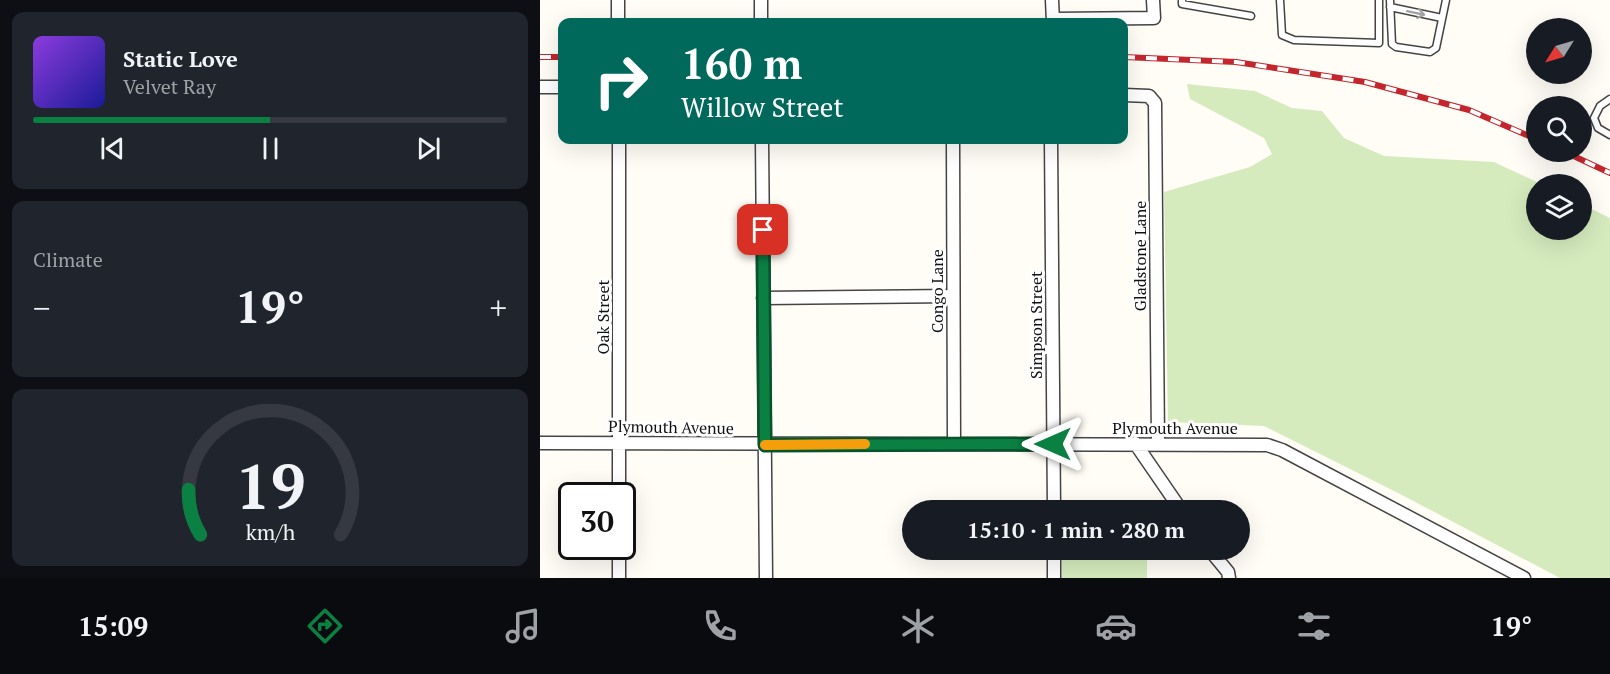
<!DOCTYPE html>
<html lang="en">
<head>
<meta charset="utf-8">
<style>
	:root { --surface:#171b24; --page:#20242c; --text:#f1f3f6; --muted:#9ea1a6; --line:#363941; --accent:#0b8043 }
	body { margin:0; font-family:"PT Serif",serif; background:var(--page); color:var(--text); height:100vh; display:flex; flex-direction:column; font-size:22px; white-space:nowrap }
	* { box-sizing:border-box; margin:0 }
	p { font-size:20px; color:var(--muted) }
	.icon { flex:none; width:33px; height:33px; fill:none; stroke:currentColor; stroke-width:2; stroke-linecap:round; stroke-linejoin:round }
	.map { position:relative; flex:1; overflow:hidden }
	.panel { display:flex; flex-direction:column; gap:12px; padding:12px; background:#0d0f14; width:540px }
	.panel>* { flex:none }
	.guide { position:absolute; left:18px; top:18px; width:570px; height:126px; border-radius:12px; box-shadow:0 6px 24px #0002; background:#00695c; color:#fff; overflow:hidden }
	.needle { width:39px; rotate:233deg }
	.tools { position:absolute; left:986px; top:18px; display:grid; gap:12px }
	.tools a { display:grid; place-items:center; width:66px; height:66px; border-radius:50%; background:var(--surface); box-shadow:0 6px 24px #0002; font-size:30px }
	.speed { position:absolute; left:18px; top:482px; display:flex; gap:12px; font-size:30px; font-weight:700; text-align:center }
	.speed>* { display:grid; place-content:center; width:78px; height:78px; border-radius:50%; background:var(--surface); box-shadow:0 6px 24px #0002; line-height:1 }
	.speed .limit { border:3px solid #111; border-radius:9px; background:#fff; color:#111 }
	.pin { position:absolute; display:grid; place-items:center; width:51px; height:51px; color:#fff; margin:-26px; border-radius:12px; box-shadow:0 3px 9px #0006 }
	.me { position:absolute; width:66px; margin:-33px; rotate:270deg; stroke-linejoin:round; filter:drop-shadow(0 0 4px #0008) }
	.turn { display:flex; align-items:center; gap:21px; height:126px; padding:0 24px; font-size:27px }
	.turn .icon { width:78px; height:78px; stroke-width:2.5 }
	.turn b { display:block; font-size:42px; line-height:51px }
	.big { font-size:45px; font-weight:800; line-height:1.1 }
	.panel .card { flex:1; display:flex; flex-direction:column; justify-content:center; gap:9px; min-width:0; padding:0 21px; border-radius:12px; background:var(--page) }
	.panel .dial { align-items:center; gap:0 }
	.dial svg { height:156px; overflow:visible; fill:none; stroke:var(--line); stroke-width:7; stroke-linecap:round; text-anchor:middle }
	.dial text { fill:var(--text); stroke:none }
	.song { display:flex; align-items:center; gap:18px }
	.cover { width:72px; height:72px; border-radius:9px; background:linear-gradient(135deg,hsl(270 70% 55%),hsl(240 70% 35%)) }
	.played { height:6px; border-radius:3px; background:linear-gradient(90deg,var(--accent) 50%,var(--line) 50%) }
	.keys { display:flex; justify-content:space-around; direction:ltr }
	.heat { display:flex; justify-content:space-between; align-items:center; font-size:33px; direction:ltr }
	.trip { position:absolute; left:362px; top:500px; width:348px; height:60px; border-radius:30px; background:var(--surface); box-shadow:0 6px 24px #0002; font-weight:800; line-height:60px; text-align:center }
	.tabs { display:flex; height:96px; justify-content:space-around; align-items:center; background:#090b0e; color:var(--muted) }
	.tabs .icon { width:42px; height:42px }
	.tabs .on { color:var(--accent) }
	.tabs b { font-size:27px; color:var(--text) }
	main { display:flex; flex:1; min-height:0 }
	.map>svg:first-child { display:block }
</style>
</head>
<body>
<main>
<section class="panel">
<div class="card">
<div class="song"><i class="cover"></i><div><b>Static Love</b><p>Velvet Ray</p></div></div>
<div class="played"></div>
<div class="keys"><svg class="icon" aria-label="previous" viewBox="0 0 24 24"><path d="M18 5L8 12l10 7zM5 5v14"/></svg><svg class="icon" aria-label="pause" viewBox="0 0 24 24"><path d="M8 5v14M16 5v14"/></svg><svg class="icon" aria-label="next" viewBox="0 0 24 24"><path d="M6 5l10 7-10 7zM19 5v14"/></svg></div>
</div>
<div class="card"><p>Climate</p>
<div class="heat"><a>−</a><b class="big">19°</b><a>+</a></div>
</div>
<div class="card dial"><svg viewBox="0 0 100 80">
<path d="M14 69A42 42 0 1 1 86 69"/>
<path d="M14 69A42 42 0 0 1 8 46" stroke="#0b8043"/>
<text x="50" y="56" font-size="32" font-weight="700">19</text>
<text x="50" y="72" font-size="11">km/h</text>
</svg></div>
</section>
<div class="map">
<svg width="1070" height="578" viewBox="0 0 1070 578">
	<rect width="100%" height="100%" fill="#fffdf5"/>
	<path fill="#d5ebbd" d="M647,84L715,91L752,108L782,111L804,138L844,156L954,162L1001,184H996V230H1041V204L1070,218V578H1020L860,494L724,426L628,422L624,192L710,167L732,154L724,138L650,99Z
		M522,549H607V578H522Z"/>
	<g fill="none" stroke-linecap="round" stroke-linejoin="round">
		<defs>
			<path id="service" d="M642,0V4L711,16
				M740,0L742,35L754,40L839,43V0
				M850,0L852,44L856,47L890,52L896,48L906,0
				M850,7L902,18
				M1070,99L1060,106L1054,118L1058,128L1070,135"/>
			<path id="minor" d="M78,0V22
				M221,0V22
				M512,0L513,22
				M513,19L614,18L613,0
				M0,87H22
				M584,95L609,96L615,103L618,443
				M79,140V495
				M222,140L226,578
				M413,140L414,443
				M511,140L514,510
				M223,298L413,296
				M0,443L727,445L742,450L984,578
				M595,443L641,510
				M514,549V578
				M669,549L688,572L689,578
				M79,578V546"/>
		</defs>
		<use href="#service" stroke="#444" stroke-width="9"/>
		<use href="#minor" stroke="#444" stroke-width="15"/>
		<use href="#service" stroke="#fff" stroke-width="6"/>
		<use href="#minor" stroke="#fff" stroke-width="12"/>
		<defs>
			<path id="rail" d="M0,57H22
				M584,57L696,62L825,82L929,110L996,139
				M1025,152L1070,173"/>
		</defs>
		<use href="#rail" stroke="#c4262e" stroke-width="6"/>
		<use href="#rail" stroke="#fff" stroke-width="4" stroke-dasharray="11" stroke-linecap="butt"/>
	</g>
	<defs><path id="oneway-shaft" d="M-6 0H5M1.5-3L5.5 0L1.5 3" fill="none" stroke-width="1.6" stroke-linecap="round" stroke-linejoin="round" transform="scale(1.5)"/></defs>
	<use stroke="#a0a0a0" href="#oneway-shaft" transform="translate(876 13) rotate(12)"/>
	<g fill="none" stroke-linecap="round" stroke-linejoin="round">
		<defs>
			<path id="route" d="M223,230L225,445L513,444"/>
		</defs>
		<use href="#route" stroke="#07532c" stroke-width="15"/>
		<use href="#route" stroke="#0b8043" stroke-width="10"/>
		<path stroke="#f59e0b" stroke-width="10" d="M225,445L325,444"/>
	</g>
	<g text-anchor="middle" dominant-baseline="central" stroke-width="6" stroke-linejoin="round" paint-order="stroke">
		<g font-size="16" fill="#111" stroke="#fff">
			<text transform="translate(600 256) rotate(-90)">Gladstone Lane</text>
			<text transform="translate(397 291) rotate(-90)">Congo Lane</text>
			<text transform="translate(63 317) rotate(-90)">Oak Street</text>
			<text transform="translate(496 325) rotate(-90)">Simpson Street</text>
			<text transform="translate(131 427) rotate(1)">Plymouth Avenue</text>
			<text x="635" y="428">Plymouth Avenue</text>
		</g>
	</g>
</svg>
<div class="tools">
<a><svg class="needle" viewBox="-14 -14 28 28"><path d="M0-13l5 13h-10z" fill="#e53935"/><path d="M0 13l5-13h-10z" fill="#9ea1a6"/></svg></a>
<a><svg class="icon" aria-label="search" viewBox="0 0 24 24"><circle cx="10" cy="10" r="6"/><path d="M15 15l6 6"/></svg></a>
<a><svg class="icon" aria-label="layers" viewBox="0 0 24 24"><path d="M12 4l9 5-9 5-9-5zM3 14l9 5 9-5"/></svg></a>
</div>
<div class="speed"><div class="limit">30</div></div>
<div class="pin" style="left:223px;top:230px;background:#d93025"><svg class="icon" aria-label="arrive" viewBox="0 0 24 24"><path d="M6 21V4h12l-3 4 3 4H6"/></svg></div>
<svg class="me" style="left:513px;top:444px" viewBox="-20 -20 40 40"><path d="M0-17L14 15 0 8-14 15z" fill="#0b8043" stroke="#fff" stroke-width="4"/></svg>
<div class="trip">15:10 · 1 min · 280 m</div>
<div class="guide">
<div class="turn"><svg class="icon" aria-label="right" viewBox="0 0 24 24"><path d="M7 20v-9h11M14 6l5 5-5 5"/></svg><div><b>160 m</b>Willow Street</div></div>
</div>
</div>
</main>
<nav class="tabs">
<b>15:09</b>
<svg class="icon on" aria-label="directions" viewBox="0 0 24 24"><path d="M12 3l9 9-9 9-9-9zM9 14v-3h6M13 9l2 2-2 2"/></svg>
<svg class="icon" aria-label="music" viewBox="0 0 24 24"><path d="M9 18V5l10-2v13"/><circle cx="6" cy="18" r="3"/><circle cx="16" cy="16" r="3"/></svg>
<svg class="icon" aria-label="phone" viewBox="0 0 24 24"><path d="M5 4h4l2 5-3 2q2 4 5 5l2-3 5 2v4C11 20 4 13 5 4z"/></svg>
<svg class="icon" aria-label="climate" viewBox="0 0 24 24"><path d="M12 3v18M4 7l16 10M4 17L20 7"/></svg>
<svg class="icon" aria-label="car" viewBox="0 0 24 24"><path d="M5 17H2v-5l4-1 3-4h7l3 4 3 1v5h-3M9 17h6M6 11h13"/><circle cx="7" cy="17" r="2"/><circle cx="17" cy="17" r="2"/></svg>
<svg class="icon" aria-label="filters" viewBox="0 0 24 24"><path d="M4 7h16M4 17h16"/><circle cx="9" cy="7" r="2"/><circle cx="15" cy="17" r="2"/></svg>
<b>19°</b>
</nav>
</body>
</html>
